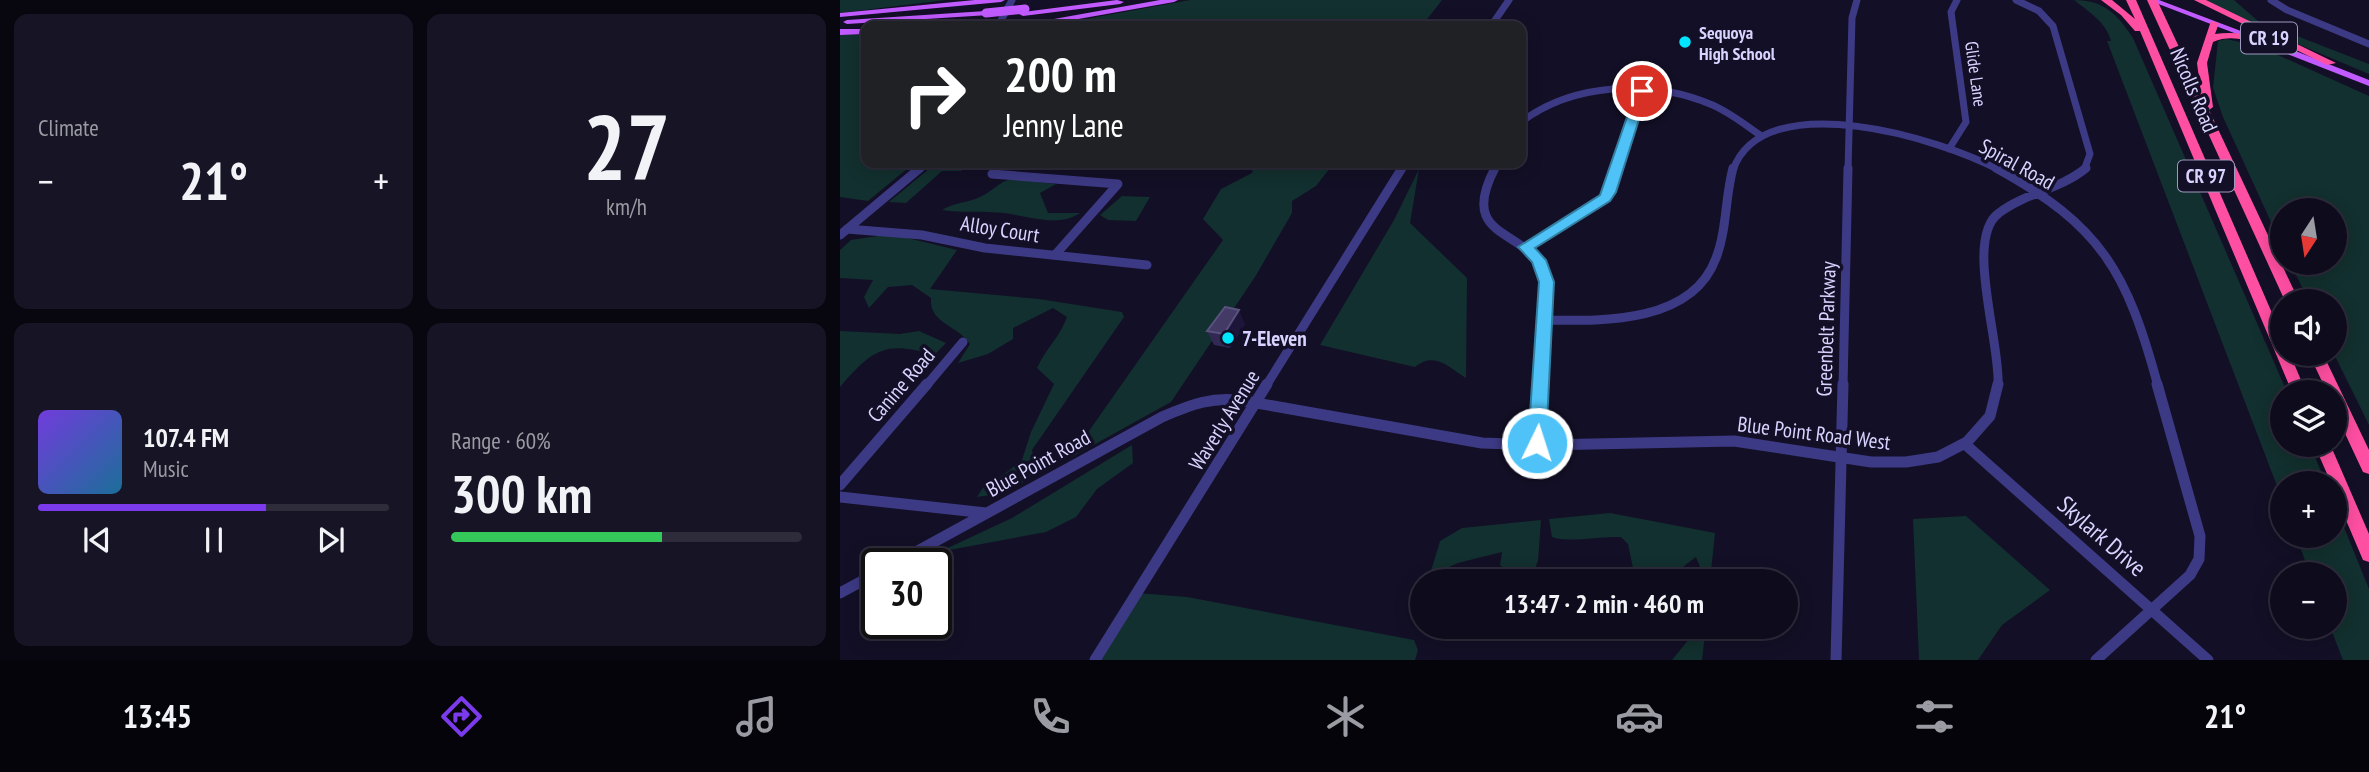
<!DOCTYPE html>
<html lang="en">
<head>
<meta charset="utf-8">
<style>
	:root { --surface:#0e0b1c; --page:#171425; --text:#f1f3f6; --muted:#9b9ba3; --line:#2e2b3b; --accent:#7c3aed }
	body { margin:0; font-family:"PT Sans Narrow",sans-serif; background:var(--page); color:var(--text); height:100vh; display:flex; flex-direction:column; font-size:26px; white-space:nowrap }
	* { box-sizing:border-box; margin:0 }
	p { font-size:23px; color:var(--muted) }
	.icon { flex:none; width:38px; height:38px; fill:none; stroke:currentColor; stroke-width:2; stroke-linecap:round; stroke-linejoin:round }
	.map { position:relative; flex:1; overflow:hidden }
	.side { display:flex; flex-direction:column; gap:14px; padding:14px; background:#08060f; width:840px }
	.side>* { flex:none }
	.hud { position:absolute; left:21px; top:21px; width:665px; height:147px; border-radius:14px; box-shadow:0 4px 18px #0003,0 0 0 2px var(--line); background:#202124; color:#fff; overflow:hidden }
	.needle { width:46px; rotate:192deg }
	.tools { position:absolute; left:1430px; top:198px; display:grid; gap:14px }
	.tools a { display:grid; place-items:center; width:77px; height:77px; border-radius:50%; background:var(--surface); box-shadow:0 4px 18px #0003,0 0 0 2px var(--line); font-size:35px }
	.speed { position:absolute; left:21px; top:548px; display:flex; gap:14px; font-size:35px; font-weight:700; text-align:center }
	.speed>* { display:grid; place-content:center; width:91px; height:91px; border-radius:50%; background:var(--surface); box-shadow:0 4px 18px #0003,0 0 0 2px var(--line); line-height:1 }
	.speed .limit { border:4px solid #111; border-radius:10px; background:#fff; color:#111 }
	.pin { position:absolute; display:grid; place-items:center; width:60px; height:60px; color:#fff; margin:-30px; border:4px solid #fff; border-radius:50%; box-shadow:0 2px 7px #0007 }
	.me { position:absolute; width:77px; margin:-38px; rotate:4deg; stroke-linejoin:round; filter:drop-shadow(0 0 5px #0008) }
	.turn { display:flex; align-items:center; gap:24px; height:147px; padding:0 28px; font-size:32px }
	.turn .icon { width:91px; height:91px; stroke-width:2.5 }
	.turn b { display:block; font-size:49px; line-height:60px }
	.big { font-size:52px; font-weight:600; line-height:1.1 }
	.side .tile { flex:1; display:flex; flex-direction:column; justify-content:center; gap:10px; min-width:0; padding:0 24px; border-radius:14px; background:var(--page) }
	.side .dial { align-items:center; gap:0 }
	.dial b { font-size:91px; line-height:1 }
	.song { display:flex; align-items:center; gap:21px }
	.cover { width:84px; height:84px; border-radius:10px; background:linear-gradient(135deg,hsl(260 70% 55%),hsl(200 70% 35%)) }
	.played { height:7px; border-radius:4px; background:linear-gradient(90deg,var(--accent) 65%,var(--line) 65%) }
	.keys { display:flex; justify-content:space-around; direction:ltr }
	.heat { display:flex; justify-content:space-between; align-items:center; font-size:38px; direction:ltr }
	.charge { height:10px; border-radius:5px; background:linear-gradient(90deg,#34c759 60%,var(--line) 0) }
	.side .tiles { flex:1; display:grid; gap:14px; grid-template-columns:repeat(2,1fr) }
	.trip { position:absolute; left:570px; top:569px; width:388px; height:70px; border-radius:35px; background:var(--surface); box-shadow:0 4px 18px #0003,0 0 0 2px var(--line); font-weight:600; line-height:70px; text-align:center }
	.tab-bar { display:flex; height:112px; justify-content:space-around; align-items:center; background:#06040b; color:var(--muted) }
	.tab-bar .icon { width:49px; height:49px }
	.tab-bar .active { color:var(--accent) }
	.tab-bar b { font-size:32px; color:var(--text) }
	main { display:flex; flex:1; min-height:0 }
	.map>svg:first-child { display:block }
</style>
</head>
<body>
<main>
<section class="side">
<div class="tiles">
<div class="tile"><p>Climate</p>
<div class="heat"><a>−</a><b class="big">21°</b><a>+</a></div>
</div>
<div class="tile dial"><b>27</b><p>km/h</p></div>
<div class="tile">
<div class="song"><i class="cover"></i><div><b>107.4 FM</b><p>Music</p></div></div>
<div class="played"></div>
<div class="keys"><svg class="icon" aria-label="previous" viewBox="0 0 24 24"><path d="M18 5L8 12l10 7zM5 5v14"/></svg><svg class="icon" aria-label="pause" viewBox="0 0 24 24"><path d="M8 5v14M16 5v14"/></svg><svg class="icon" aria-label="next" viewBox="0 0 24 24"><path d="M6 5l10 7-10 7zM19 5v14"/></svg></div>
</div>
<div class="tile"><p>Range · 60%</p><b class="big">300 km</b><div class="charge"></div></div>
</div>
</section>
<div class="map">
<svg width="1529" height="660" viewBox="0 0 1529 660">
	<rect width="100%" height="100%" fill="#130f26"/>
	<path fill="#12302f" d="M0,0H106L0,13Z
		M350,0H602L582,26H375L376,23L342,21L311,26L307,20C273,21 241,26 207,26Z
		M1234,0C1264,0 1277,14 1293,38L1447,392H1442V444L1470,445L1486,483H1442V499L1267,41H1271C1266,22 1249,12 1234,0Z
		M1366,0H1394L1418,21L1529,64V74L1427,31Z
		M0,34L26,35V163H74L28,201L0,197Z
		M1386,39L1418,46L1529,96V425L1494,354V301H1469L1450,263L1494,262V210H1442V246L1383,117L1373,88L1378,41Z
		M96,163H131L121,171H102L66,203L49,202Z
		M379,163H494L476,186L452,201V213L415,277L331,402L230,458L383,240L363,219L381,189L412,173L414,164Z
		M579,169L570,223L627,278L626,378C608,367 595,351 575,367L480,345L554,220Z
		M170,179L216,184L200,193L208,213H240C218,228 188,216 164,213C143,211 123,213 102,210C115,202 127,203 140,197C151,192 158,183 170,179Z
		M282,196L310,197L296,221L268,220L260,215Z
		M51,234L117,250L90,289L199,299L282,312L284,317L192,450L196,467C185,489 160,494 137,497L146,483L163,475L182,460L191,432L214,384L197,368C206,348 220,337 227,317L213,308L173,328V339L148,354L118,363L130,344C118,325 89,324 91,298L72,285L48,287L29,308L24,297L33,280L0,278V250L11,240Z
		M0,331L60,334L79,331L106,343L94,355C45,340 32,350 0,387Z
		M292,445L293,463L257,489L236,517L206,532L99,552L172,518Z
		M1495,505L1529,589V660H1503L1490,627L1494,626V574H1470L1456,536H1494Z
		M770,513L875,533L870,581H858L860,567L856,557C832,574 824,590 794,573L788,544L781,537C760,536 728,543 712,537L709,519Z
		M1126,516L1210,590L1162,625L1138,660H1079L1073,519Z
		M701,520L698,561L693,573C680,578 671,575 660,565L662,552L618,563L598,572L596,581H588L600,541L622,528Z
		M297,593L347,597L574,640L578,650L575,660H256Z
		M851,627H866L862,660H832L849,639Z"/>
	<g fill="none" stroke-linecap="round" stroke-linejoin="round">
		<path stroke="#3d3a85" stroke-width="7" d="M1176,0L1199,11L1213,26L1250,154L1244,170
			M1431,0L1447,10L1529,44
			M158,26L172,0
			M651,26L669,0
			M681,122C733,83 810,79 870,104C888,111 904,124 920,135
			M1109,149L1126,122L1111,12L1117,0
			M78,170L86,163
			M561,170L565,163
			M654,170L658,163
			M777,170L802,91
			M893,170C923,84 1102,139 1159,170
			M1008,170L1012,18L1017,0"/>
		<path stroke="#3d3a85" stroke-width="9" d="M655,168C614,246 697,225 706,282C710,306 702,359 700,386
			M1156,168C1262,226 1287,272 1318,386
			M152,174L278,184
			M7,229L82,235L145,248L307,265
			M0,235L80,168
			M686,247L765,198L778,168
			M215,255L278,184
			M705,320C762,321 852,324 876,258C887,230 885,197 893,168
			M86,386L123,342
			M426,386L562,168
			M1003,386L1008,168
			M1158,386C1161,343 1124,238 1159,213C1185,193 1221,189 1246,168"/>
		<path stroke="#3d3a85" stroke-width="11" d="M697,443L700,384
			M1126,445L1368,660
			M0,485L87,384
			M0,497L146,513
			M54,564L322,417C352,404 373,396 405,401L642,443L705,445L894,441L1031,462H1066L1098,457L1127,442L1150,416L1158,384
			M0,593L37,573
			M255,660L427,384
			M996,660L1003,384
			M1256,660L1350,575L1359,559L1360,536L1317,384"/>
		<path fill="#c25bff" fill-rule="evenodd" d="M135,0H165L161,2L0,17V13Z
			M277,0L284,2L280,4L183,16L179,14L183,12Z
			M320,0H338L334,2L199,26H182L186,24Z
			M1308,0H1319L1422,39L1415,41Z
			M146,11L150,13L149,15L7,24L3,22L7,20Z
			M0,29H26V34L0,35Z
			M1432,44H1438L1529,80V86L1432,48Z"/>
		<path fill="#ff4fa3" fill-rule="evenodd" d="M1261,0H1272L1295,19L1286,0H1296L1442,336V354H1450L1466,392H1452L1300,31H1295L1281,15Z
			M1307,0H1317L1361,94L1357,63L1371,21L1379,23L1375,34C1399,30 1432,37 1451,51L1446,54C1422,47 1398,31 1373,42L1367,63L1373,107L1369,110L1459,301H1445Z
			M1354,0H1366L1496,63L1487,65Z
			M1469,354H1483L1529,450V474L1523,472L1494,410V392H1487Z
			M1474,444H1490L1529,534V562L1523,560L1494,492V483H1491Z"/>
		<path stroke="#c25bff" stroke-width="9" d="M146,13L185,9"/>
	</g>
	<path fill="#312854" d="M405,324L390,348L374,345L367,331Z"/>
	<path fill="#1d163a" d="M399,310L405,324L390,348L384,334Z"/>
	<path fill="#433a66" stroke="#5a527e" stroke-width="2" d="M385,307L399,310L384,334L367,331Z"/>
	<path fill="#4fc3f7" stroke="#337fa1" stroke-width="2" d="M802,88L808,91L776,192L770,201L695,248L706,260L714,282L706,443L697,450L688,443L699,282L692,262L678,247L760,195L796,91Z"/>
	<g fill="#00e5ff" stroke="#130f26" stroke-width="2.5">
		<circle cx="845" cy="42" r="7"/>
		<circle cx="388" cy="338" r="7"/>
	</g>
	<g text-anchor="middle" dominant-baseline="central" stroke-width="7" stroke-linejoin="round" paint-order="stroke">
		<g font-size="18" font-weight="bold" fill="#d9d4ff" stroke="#130f26" text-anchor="start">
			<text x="859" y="32">Sequoya<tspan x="859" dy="21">High School</tspan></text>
		</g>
		<g font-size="18" fill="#d9d4ff" stroke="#130f26">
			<text transform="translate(1136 74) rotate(82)">Glide Lane</text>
		</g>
		<g fill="#130f26" stroke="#9e99be" stroke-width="2">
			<rect x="1401" y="22.5" width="56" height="31" rx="5"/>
			<rect x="1338" y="160.5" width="56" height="31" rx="5"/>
		</g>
		<g font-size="19" font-weight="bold" fill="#d9d4ff">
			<text x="1429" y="38">CR 19</text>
			<text x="1366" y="176">CR 97</text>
		</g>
		<g font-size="21" fill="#d9d4ff" stroke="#130f26">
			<text transform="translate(1354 90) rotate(67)">Nicolls Road</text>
			<text transform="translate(1177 164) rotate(29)">Spiral Road</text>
			<text transform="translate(160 229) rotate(9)">Alloy Court</text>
			<text transform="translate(986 329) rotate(-88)">Greenbelt Parkway</text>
			<text transform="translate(61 385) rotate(-49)">Canine Road</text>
			<text transform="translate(384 420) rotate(-58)">Waverly Avenue</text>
			<text transform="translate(974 433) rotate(7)">Blue Point Road West</text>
			<text transform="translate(198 463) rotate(-29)">Blue Point Road</text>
		</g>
		<g font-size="21" font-weight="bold" fill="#d9d4ff" stroke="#130f26" text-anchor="start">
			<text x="402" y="338">7-Eleven</text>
		</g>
		<g font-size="24" fill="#d9d4ff" stroke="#130f26">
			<text transform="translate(1262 536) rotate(41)">Skylark Drive</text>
		</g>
	</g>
</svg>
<div class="tools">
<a><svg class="needle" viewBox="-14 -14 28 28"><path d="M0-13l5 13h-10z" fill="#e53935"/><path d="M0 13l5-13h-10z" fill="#9b9ba3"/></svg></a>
<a><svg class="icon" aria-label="sound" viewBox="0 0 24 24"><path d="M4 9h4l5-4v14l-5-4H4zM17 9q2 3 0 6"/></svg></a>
<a><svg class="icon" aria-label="layers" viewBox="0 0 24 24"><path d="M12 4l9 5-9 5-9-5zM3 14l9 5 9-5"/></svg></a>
<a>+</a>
<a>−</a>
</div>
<div class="speed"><div class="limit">30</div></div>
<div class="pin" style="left:802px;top:91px;background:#d93025"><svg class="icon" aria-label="arrive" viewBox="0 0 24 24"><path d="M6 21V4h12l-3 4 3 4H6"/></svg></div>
<svg class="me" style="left:697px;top:443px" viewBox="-20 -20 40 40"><circle r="17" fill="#4fc3f7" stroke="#fff" stroke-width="3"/><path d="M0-11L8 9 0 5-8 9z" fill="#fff"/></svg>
<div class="trip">13:47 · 2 min · 460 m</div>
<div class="hud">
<div class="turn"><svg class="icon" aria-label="right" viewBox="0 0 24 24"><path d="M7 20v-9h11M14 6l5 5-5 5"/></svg><div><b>200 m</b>Jenny Lane</div></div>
</div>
</div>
</main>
<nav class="tab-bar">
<b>13:45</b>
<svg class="icon active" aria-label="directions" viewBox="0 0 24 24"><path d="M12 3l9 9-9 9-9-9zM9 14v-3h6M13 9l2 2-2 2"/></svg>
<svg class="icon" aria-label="music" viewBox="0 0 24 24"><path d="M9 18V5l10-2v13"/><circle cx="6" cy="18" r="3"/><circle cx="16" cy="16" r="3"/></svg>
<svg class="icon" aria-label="phone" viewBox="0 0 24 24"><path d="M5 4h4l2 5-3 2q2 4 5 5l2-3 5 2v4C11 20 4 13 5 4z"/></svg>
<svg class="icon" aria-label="climate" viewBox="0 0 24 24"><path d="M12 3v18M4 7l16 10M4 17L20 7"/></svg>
<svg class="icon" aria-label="car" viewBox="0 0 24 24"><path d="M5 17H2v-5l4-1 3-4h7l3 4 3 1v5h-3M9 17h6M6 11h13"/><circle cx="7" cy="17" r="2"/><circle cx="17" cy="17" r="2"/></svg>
<svg class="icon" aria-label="filters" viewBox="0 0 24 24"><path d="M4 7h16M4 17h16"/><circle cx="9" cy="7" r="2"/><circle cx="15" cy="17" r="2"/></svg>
<b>21°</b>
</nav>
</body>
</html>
